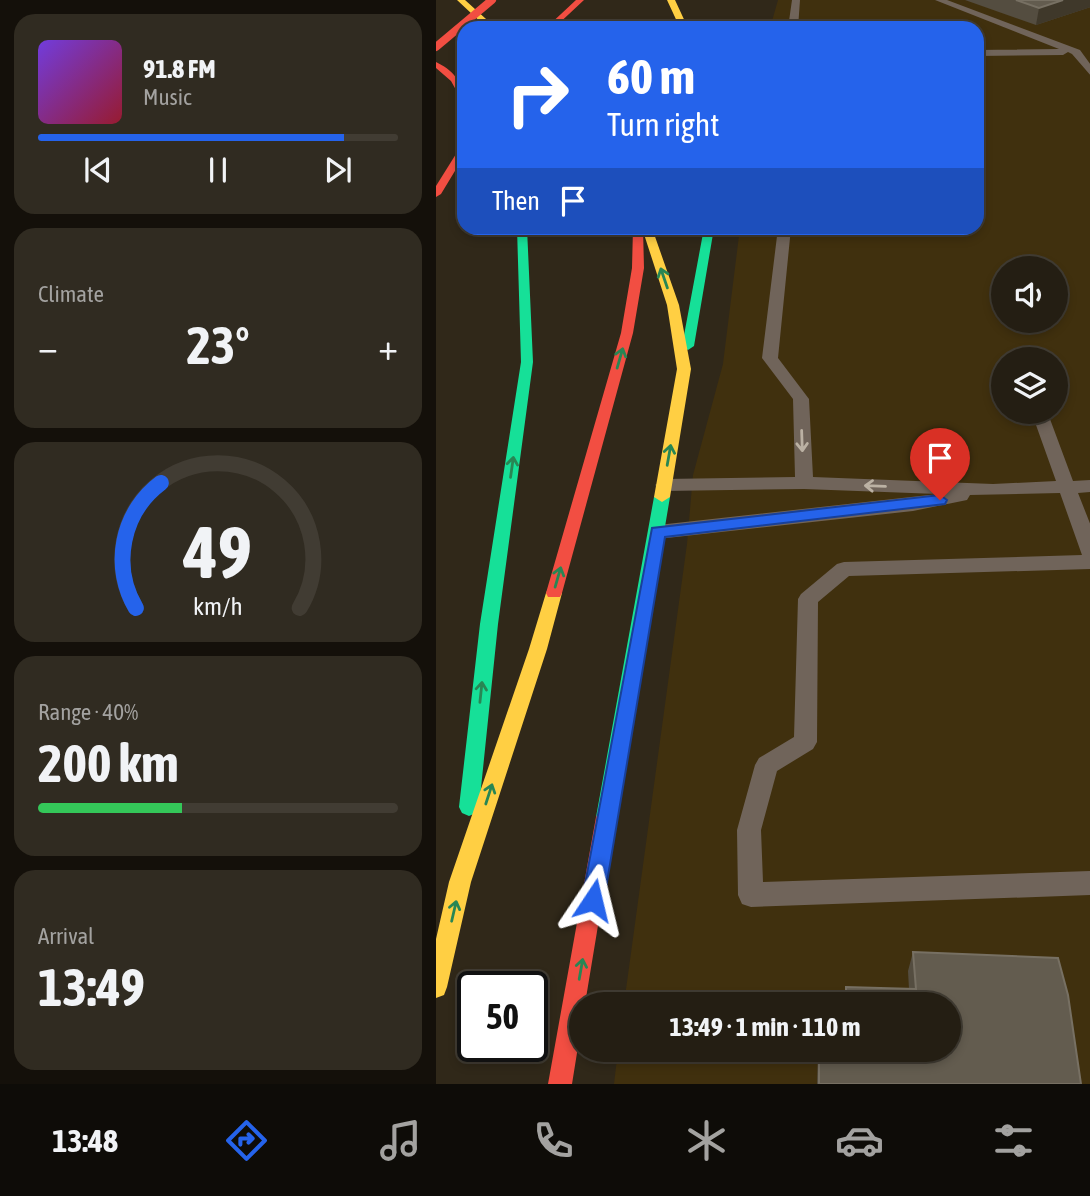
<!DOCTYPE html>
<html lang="en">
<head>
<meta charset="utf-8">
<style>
	:root { --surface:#241e13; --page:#302b21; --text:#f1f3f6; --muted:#a3a2a0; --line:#413c33; --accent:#2563eb }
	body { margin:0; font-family:"Asap Condensed",sans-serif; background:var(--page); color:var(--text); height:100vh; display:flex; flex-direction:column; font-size:26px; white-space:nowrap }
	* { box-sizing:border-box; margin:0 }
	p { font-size:23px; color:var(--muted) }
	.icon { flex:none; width:38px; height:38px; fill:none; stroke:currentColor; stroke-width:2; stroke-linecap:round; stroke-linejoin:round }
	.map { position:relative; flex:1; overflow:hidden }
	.side { display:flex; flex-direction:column; gap:14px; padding:14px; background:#14100a; width:436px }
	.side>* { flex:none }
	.banner { position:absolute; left:21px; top:21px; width:527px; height:214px; border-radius:21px; box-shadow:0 4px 10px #0003,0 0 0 2px var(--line); background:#2563eb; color:#fff; overflow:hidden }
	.fabs { position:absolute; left:555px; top:256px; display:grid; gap:14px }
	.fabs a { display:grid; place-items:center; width:77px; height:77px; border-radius:50%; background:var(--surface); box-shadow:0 4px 10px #0003,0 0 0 2px var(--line); font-size:35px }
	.speed { position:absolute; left:21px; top:971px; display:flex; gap:14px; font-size:35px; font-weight:700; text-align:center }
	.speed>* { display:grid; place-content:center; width:91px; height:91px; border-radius:50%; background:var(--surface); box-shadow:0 4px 10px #0003,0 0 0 2px var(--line); line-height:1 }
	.speed .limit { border:4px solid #111; border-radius:10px; background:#fff; color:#111 }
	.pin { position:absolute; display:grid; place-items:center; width:60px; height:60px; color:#fff; margin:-72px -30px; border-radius:50% 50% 50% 0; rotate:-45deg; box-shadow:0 0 7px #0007 }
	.pin .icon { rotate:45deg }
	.me { position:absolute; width:77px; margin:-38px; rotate:10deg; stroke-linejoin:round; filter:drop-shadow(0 0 5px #0008) }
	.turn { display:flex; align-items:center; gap:24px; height:147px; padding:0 35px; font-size:32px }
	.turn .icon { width:91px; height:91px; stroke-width:2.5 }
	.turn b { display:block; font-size:49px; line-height:60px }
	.then { display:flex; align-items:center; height:66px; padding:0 35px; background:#0003; gap:14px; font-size:26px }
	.big { font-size:52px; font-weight:700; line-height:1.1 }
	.side .widget { flex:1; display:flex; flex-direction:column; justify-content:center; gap:10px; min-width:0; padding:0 24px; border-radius:21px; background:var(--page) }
	.side .dial { align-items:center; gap:0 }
	.dial svg { height:182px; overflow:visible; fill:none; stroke:var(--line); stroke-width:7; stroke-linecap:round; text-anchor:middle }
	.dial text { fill:var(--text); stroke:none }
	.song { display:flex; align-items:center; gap:21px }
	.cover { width:84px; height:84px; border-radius:10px; background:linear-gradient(135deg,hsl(260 70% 55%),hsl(350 70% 35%)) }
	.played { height:7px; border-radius:4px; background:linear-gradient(90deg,var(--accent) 85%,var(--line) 85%) }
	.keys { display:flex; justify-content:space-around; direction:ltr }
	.heat { display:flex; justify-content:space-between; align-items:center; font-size:38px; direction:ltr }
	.charge { height:10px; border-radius:5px; background:linear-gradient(90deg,#34c759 40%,var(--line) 0) }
	.trip { position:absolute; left:133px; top:992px; width:392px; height:70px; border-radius:35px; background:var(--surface); box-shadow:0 4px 10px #0003,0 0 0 2px var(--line); font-weight:700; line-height:70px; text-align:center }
	.dock { display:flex; height:112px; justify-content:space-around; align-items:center; background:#0e0c08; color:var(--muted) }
	.dock .icon { width:49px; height:49px }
	.dock .current { color:var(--accent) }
	.dock b { font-size:32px; color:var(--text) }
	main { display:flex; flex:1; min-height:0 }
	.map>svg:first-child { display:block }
</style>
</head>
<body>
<main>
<section class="side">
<div class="widget">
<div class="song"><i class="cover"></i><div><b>91.8 FM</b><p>Music</p></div></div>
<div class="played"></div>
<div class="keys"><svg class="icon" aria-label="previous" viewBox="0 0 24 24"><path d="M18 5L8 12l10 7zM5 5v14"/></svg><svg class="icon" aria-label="pause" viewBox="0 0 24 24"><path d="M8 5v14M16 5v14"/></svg><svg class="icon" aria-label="next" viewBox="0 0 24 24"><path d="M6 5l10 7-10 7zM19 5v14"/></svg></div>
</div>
<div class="widget"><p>Climate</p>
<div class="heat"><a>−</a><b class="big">23°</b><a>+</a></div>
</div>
<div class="widget dial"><svg viewBox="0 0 100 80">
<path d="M14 69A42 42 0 1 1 86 69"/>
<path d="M14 69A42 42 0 0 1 25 14" stroke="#2563eb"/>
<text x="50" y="56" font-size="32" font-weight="700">49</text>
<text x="50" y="72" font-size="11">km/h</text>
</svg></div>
<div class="widget"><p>Range · 40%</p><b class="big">200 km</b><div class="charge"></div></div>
<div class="widget"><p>Arrival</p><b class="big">13:49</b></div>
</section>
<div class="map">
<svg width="655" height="1084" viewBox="0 0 655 1084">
	<rect width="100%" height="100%" fill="#302819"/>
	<path fill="#40300e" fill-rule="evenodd" d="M342,0H654V1084H178L182,1050H513V1004H188L251,544L257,475L287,364L304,228H541V28H334ZM567,268H620V320H567ZM567,359H620V411H567Z"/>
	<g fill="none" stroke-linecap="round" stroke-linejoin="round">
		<path fill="#70645a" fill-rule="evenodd" d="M356,0H364L362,28H352Z
			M499,0H511L644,50L655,65V76L636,54L632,52L627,55L541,56V50L623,49Z
			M247,20L286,25L291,28L244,25L242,23Z
			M342,228H355L342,358L373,399L377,477L557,484L620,481L595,411H611L637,481L655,480V492L642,493L655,526V569L413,576L382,602L381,742L377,749L341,771L325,830L327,882L655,871V895L315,907L306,904L302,895L301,830L319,765L323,758L358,737L362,599L365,594L401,564L408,562L646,555L624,493L534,495L531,500L477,511L222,539L215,537L212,532L215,527L222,525L502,494L368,489L228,491L219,485L228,479L359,477L357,399L326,358Z"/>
		<path fill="#16e098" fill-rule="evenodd" d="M81,228H91L97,362L62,624L43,807L40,813L33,816L26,813L23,807L44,624L85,362Z
			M268,228H278L258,346L252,350L246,346Z
			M226,492L234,497L180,817L177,823L170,826L163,823L160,817L218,497Z"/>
		<path fill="#ffcf43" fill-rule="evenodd" d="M21,0H29L60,28H51Z
			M231,0H239L252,28H244Z
			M206,228H216L243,305L255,369L234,497L226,502L218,497L241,369L231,305Z
			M118,587L124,589L126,593L111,649L35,882L11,987L8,995L0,998V939L13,882L93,649L110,593L112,589Z"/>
		<path fill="#f24e42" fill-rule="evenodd" d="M140,0H148L118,28H110Z
			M0,62C15,69 28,82 28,100L25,99L15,81L0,68Z
			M28,145V156L5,194L0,197V186L25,146Z
			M197,228H207L208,268L197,333L126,593L124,597H112L110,593L185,333L196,268Z
			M170,808L177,811L180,817L149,1004H145V1028L136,1084H112L160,817L163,811Z"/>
		<path stroke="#f24e42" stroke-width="8" d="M0,47L56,0"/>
	</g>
	<path fill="#544d40" d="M529,0H655V7L600,25Z
		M477,952L645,1084H381L382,1050H513V1004H407L410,987L473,989L472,971Z"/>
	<path fill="#3f382a" d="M627,0H655V7L600,25L603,8Z"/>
	<path fill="#635c4f" stroke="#777063" stroke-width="2" d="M580,0H627L603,8Z
		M477,952L622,958L632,995L645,1084H383V1050H513V1004H410V987L480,989Z"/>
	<defs><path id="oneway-shaft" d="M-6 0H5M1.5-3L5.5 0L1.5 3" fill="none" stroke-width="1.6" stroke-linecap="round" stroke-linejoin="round" transform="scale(1.75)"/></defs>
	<g stroke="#288654">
		<use href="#oneway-shaft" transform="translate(228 278) rotate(-109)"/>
		<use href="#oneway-shaft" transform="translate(184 358) rotate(-74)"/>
		<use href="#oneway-shaft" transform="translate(233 455) rotate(-80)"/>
		<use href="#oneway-shaft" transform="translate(76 467) rotate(-82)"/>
		<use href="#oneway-shaft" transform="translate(122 577) rotate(-74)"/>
		<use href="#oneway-shaft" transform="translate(45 692) rotate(-84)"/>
		<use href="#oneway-shaft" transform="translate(53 794) rotate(-72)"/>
		<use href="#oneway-shaft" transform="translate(18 911) rotate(-77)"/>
		<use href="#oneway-shaft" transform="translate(145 969) rotate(-80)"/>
	</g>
	<g stroke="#bbb1a3">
		<use href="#oneway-shaft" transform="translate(366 441) rotate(88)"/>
		<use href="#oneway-shaft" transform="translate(439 486) rotate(-178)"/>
	</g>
	<path fill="#2563eb" stroke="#184099" stroke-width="2" d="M504,495L511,500L509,504L229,537L168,900L164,907L157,910L149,907L146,900L216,528Z"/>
</svg>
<div class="fabs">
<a><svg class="icon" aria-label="sound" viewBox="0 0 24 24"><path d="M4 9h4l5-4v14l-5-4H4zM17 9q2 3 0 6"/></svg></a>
<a><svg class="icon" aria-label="layers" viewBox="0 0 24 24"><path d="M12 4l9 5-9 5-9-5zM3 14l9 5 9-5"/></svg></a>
</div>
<div class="speed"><div class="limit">50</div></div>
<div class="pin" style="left:504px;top:500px;background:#d93025"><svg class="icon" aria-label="arrive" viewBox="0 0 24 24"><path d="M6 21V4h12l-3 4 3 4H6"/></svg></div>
<svg class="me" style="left:157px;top:900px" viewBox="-20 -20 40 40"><path d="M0-17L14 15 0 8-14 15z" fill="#2563eb" stroke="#fff" stroke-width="4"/></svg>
<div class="trip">13:49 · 1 min · 110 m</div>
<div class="banner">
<div class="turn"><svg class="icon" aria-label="right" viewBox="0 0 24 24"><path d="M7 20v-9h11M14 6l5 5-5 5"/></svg><div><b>60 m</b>Turn right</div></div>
<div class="then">Then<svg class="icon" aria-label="arrive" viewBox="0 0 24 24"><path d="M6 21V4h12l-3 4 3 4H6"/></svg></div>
</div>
</div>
</main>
<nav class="dock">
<b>13:48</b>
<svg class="icon current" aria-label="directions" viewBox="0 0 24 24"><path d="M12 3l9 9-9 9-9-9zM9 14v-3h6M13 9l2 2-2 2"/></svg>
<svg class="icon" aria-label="music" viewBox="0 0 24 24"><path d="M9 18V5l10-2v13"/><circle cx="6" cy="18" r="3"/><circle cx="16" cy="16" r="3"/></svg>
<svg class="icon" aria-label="phone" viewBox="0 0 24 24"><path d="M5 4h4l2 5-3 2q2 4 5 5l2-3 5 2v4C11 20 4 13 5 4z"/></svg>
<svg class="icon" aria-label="climate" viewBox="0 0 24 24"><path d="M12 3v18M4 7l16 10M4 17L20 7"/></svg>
<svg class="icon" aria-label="car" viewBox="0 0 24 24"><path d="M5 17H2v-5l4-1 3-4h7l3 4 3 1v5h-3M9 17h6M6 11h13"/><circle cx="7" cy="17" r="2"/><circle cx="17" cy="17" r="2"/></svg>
<svg class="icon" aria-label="filters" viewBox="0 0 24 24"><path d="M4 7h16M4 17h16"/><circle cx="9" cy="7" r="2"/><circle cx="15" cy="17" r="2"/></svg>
</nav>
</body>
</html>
